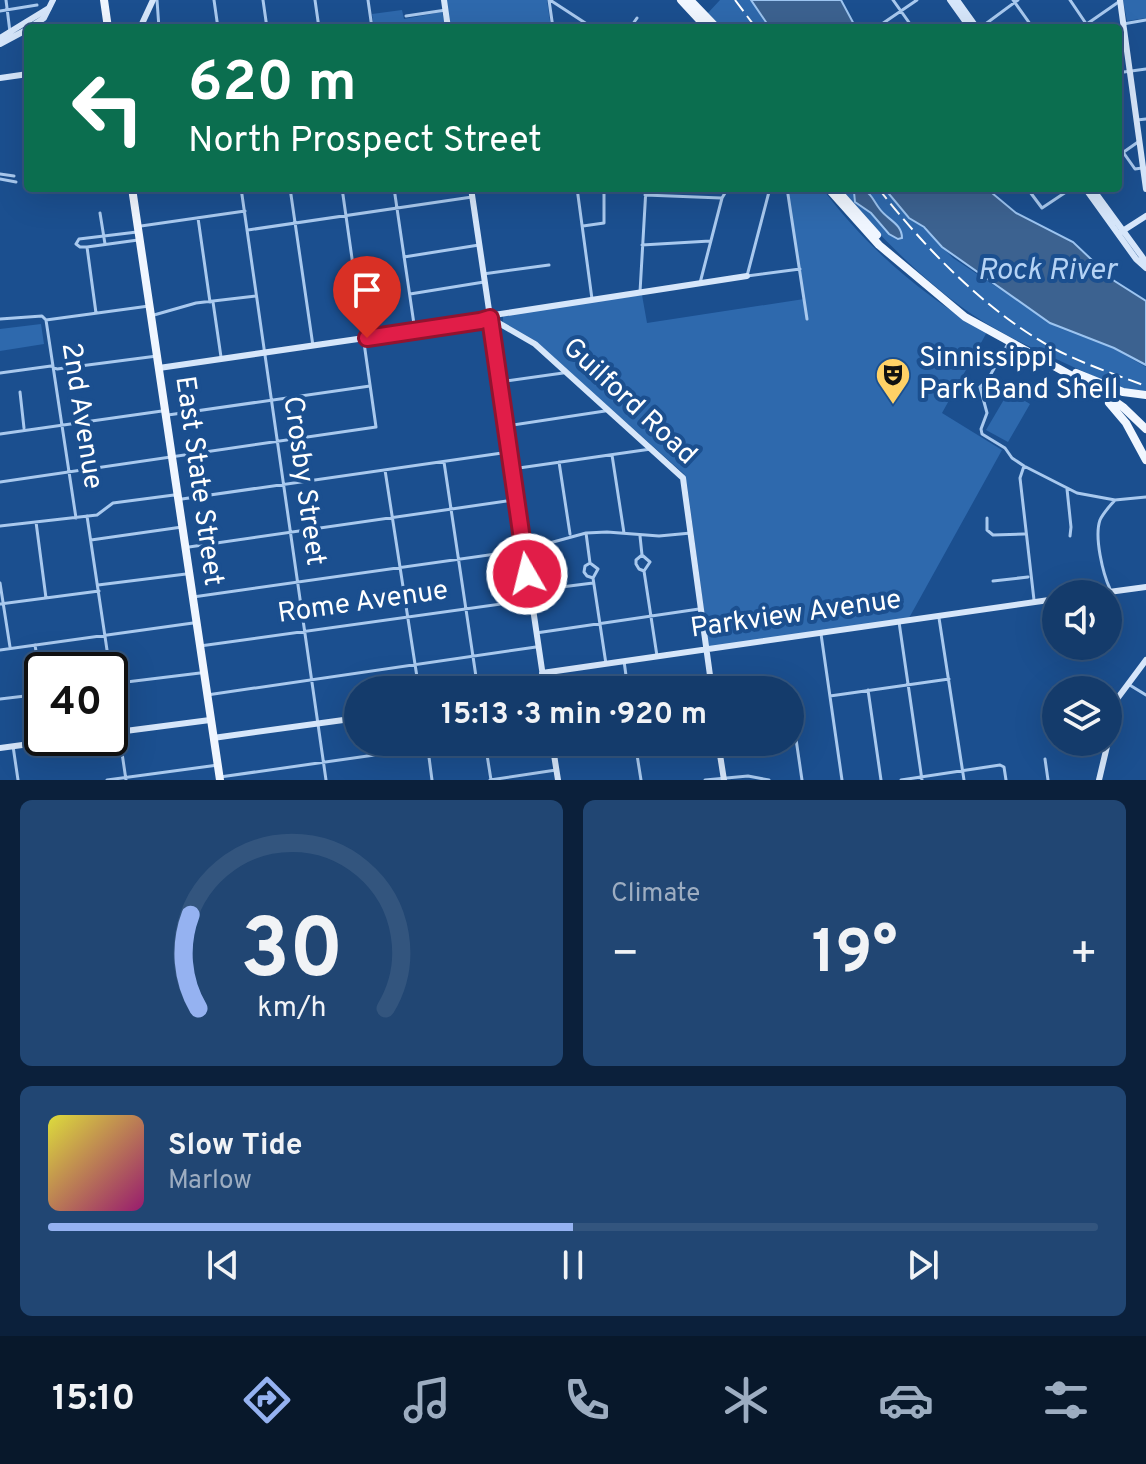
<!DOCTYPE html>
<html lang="en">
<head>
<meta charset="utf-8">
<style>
	:root { --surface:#143b6b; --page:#214673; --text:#f1f3f6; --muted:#9dadc1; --line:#33557e; --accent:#95b2f1 }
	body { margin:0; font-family:Overpass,sans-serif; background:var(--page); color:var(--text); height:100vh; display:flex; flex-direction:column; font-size:30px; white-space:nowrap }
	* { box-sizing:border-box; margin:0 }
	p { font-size:26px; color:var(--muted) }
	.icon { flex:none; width:44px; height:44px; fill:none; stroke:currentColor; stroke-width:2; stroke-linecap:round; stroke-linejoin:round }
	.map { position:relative; height:780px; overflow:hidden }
	.drawer { display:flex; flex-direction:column; gap:20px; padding:20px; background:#0b203b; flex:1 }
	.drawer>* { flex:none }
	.hud { position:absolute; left:24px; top:24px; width:1098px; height:168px; border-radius:8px; box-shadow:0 8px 32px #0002,0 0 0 2px var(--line); background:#0b6e4f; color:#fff; overflow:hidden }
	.buttons { position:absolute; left:1042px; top:580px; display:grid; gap:16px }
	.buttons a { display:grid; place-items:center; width:80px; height:80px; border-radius:50%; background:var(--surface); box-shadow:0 8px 32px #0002,0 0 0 2px var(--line); font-size:40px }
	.speed { position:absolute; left:24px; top:652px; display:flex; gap:16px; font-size:40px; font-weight:700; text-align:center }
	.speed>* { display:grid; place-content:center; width:104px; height:104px; border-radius:50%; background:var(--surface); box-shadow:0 8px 32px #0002,0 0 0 2px var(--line); line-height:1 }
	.speed .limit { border:4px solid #111; border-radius:12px; background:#fff; color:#111 }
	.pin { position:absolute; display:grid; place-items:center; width:68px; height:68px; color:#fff; margin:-82px -34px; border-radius:50% 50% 50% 0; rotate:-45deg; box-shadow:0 0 8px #0007 }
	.pin .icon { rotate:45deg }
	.me { position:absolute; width:88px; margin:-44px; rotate:352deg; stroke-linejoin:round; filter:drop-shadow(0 0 6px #0008) }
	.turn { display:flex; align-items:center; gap:28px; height:168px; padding:0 32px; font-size:36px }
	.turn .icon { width:104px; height:104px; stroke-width:2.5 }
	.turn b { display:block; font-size:56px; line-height:68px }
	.big { font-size:60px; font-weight:700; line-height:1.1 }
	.drawer .tile { flex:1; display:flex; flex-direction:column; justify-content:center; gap:12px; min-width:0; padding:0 28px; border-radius:12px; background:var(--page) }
	.drawer .dial { align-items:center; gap:0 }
	.dial svg { height:208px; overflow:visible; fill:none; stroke:var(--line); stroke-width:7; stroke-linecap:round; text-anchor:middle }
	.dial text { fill:var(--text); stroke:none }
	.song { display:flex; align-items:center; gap:24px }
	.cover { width:96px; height:96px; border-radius:12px; background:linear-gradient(135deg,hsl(60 70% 55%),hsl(320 70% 35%)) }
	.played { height:8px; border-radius:4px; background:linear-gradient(90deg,var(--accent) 50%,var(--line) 50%) }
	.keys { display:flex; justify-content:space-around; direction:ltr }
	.heat { display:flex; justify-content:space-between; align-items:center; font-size:44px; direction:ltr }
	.drawer .tiles { flex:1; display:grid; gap:20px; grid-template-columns:1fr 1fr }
	.tile:last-child { grid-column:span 2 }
	.trip { position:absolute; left:344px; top:676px; width:460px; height:80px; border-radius:40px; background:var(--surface); box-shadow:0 8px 32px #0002,0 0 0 2px var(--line); font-weight:700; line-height:80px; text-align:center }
	.menu { display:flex; height:128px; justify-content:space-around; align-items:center; background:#08182b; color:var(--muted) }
	.menu .icon { width:56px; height:56px }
	.menu .selected { color:var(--accent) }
	.menu b { font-size:36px; color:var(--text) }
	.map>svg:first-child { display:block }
</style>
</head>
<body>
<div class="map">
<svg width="1146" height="780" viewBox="0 0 1146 780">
	<rect width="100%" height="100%" fill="#1b4f8f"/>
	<path fill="#2e69ad" d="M446,0H547L551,28H450Z
		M720,0H751L768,28H721L707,14Z
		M1123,0H1146V18L1127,21Z
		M402,10L404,19L442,12L446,28H374L372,14Z
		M787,188H822C866,247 923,297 987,332L942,413L1002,450L909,618L709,649L687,484L684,474L534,340L503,322V315L642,295L647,323L804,299Z
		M839,188H884L953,258L1057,327L1114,349L1146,367V394L1127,390L1106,382C1063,362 1012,341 973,315C923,281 877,234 839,188Z
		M41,324L44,344L0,351V329Z
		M1009,391L1030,404L1008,442L986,430Z"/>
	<path fill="#3c6290" stroke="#9cc4f0" stroke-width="2" d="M751,0H841L856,28H770Z
		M884,188H986L1016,213L1073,242L1113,280L1146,301V365L1114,348L1050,323L942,247L924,227L909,218Z
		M862,189C872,194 873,200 879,208C887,220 902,223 902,238L898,239L889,234L871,213L855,202L854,192Z"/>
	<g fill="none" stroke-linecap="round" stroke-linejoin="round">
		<path stroke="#a9c9ee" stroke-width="3" d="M6,0L10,32
			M157,0L159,28
			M214,0L218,28
			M263,0L267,28
			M315,0L319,28
			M368,0L372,28
			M549,0L553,28
			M550,0L593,28
			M893,0L913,28
			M1013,0L1033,28
			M1070,0L1089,28
			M0,11L37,5
			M406,16L446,10
			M1123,24L1146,20
			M630,28L637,18
			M876,28L917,0
			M980,28L1018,0
			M1081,28L1120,1
			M1118,68L1124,72L1146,69
			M1137,120L1146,119
			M1118,145L1135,169L1142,168
			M1118,156L1138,142
			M0,174L14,176
			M0,179L16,182
			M241,188L326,780
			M290,188L313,346
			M394,188L415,331
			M577,188L592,299
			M770,188L747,276L800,269
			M787,188L807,319
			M1027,188L1042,208L1072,188
			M472,193L504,188
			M645,195L721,198
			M100,213L105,244
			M198,218L210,302
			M141,226L245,211
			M583,226L604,223V188
			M248,230L472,197
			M76,244L80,247H87L138,240
			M76,244L79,239L137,232
			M642,245L710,241
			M87,247L96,313
			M404,257L479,245
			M483,274L549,265
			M700,283L722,198L728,188
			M640,292L646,188
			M410,294L484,282
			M213,302L221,357
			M154,315L196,303L256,296
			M0,319L42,316L46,320L149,306
			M46,320L76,518
			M1009,342L987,381L980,387L987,413L981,429L982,434L1005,448L1012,458L1024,466L1077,493L1115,500L1146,497
			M0,373L51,366L57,369L157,356
			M500,382L563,373
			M20,392L24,428
			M168,415L370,386
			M506,426L605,411
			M0,434L162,411
			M612,455L624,533
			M444,462L478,690
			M559,462L570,534
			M1024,466L1020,478L1034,600
			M512,469L651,449
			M385,470L419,690
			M0,482L376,427L342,188
			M1067,489L1071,527L1070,536
			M87,516L110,670
			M987,518V530L993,535L1024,534
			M36,522L46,598
			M0,526L97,515L113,503L174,495L182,499L509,452
			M586,533L590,563
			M640,536L642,555L650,562L644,571L657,656
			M91,540L182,527
			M189,547L514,500
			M642,555L636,560V564L639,569L644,571
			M593,578L587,576L584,572L585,566L590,563L598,569L593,578L606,664
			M993,581L1028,577
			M0,583L10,647
			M98,585L186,574
			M1110,589C1103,574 1094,537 1100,520C1103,513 1110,506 1115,500
			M530,591L593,583
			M193,597L524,550L586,533L607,532L659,536L691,533
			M0,604L99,591
			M939,618L964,780
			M899,622L922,780
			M536,633L699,609
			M821,634L842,780
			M35,645L42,688
			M200,646L529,600
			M0,650L193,623
			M624,661L628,690
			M110,672L126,780
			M110,684L200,673
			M1128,684L1146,695
			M721,690L771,683L778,684L787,690
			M868,690L881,780
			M207,695L536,647
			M830,696L949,679
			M790,698L802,780
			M0,699L42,694
			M427,742L432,780
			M485,742L491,780
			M635,742L641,780
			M13,746L18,780
			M555,757L659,742
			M1045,759L1048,780
			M220,777L466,742
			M107,780L218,765
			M490,780L556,770
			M705,780L748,776L769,780
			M901,780L1000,765L1004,767L1006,780"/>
		<path stroke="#d6e6fa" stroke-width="6" d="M444,0L448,28
			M950,0L970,28
			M957,0L977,28
			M1120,0L1146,189
			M29,28L44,18L53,0
			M140,28L153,0
			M0,38L49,8
			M0,44L28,29
			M0,78L28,74
			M471,188L545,690
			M1085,188L1136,259L1146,268
			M1092,188L1146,262
			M1121,232L1146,216
			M490,318L535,344L683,478L712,690
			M159,368L488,320L494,315L747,276
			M1094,594L1146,587
			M542,673L1056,599
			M110,733L210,720
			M213,738L358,718
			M1108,740L1117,699L1146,660
			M552,742L558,780
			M718,742L724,780
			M0,748L74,738
			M1099,780L1108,742"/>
		<path stroke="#f0f6ff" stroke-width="8" d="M104,0L108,28
			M681,0L707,28
			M690,0L717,28
			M132,188L220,780
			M828,188L879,245L965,317L1103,393L1123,407L1146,429
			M835,188L877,235
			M1076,373L1123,392L1146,395
			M1109,403L1126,423L1146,460"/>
		<path stroke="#fff" stroke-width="2" stroke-dasharray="14 6" stroke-linecap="butt" d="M735,0L756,28
			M878,188C925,248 983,308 1049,346C1080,363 1114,374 1146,386"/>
	</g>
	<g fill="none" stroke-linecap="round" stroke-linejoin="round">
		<defs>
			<path id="route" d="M367,338L480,321L490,318L527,574"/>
		</defs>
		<use href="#route" stroke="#92132f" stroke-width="20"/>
		<use href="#route" stroke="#e11d48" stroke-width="14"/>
	</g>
	<defs>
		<symbol id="theatre-pin" viewBox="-11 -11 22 30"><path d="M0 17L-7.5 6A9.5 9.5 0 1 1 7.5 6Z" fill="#ffd166" stroke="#1b4f8f"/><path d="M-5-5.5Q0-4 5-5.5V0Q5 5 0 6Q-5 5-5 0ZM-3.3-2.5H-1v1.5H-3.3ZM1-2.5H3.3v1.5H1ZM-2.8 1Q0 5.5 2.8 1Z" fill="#111"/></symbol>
	</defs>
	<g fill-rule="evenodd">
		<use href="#theatre-pin" x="873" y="355" width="40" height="54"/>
	</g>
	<g text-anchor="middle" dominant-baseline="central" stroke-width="8" stroke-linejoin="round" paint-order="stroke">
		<g font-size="28" fill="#fff" stroke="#1b4f8f" text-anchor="start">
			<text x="919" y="359">Sinnissippi<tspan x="919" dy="32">Park Band Shell</tspan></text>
		</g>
		<g font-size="28" fill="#fff" stroke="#1b4f8f">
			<text transform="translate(629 402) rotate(43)">Guilford Road</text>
			<text transform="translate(81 416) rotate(81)">2nd Avenue</text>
			<text transform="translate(198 481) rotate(82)">East State Street</text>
			<text transform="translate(303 481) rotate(82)">Crosby Street</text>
			<text transform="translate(363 603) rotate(-8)">Rome Avenue</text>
			<text transform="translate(796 615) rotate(-8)">Parkview Avenue</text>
		</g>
		<g font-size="30" font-style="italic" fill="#b5d3f5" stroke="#1b4f8f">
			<text x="1047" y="271">Rock River</text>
		</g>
	</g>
</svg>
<div class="buttons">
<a><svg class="icon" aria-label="sound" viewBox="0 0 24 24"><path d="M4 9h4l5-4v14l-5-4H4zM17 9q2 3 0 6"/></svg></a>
<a><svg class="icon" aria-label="layers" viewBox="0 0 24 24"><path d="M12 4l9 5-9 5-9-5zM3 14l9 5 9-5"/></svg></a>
</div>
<div class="speed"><div class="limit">40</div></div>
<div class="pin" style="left:367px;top:338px;background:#d93025"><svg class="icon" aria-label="arrive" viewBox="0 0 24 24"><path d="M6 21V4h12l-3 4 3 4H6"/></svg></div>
<svg class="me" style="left:527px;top:574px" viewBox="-20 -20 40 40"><circle r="17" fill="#e11d48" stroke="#fff" stroke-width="3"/><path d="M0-11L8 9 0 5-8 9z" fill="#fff"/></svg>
<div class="trip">15:13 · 3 min · 920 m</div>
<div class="hud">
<div class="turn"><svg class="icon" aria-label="left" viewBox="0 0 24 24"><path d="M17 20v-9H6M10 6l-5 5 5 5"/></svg><div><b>620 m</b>North Prospect Street</div></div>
</div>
</div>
<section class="drawer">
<div class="tiles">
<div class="tile dial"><svg viewBox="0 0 100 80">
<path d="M14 69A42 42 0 1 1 86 69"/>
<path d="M14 69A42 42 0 0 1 11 33" stroke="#95b2f1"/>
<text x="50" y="56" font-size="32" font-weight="700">30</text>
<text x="50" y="72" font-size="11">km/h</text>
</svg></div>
<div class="tile"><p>Climate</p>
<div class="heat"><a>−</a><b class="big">19°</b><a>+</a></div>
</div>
<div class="tile">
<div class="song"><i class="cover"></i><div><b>Slow Tide</b><p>Marlow</p></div></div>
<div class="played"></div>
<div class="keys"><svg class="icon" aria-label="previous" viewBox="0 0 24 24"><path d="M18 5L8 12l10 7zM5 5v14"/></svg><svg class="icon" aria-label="pause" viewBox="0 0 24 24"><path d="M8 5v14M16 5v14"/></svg><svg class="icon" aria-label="next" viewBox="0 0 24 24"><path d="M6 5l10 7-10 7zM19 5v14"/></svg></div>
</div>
</div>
</section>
<nav class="menu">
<b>15:10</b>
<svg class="icon selected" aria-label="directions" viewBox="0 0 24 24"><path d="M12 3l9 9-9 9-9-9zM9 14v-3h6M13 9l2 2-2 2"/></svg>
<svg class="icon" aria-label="music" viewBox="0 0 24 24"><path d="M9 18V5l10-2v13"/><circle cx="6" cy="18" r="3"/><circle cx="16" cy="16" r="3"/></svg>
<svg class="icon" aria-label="phone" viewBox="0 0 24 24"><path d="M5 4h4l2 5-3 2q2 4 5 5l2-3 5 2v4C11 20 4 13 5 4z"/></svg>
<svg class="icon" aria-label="climate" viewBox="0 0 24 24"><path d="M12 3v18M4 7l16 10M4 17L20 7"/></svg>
<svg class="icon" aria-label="car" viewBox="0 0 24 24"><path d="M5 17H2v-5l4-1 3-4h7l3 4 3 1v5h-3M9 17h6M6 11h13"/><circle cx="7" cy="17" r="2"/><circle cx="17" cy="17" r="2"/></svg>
<svg class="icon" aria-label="filters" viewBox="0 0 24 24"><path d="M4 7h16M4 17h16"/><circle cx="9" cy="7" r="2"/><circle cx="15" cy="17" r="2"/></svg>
</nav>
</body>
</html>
